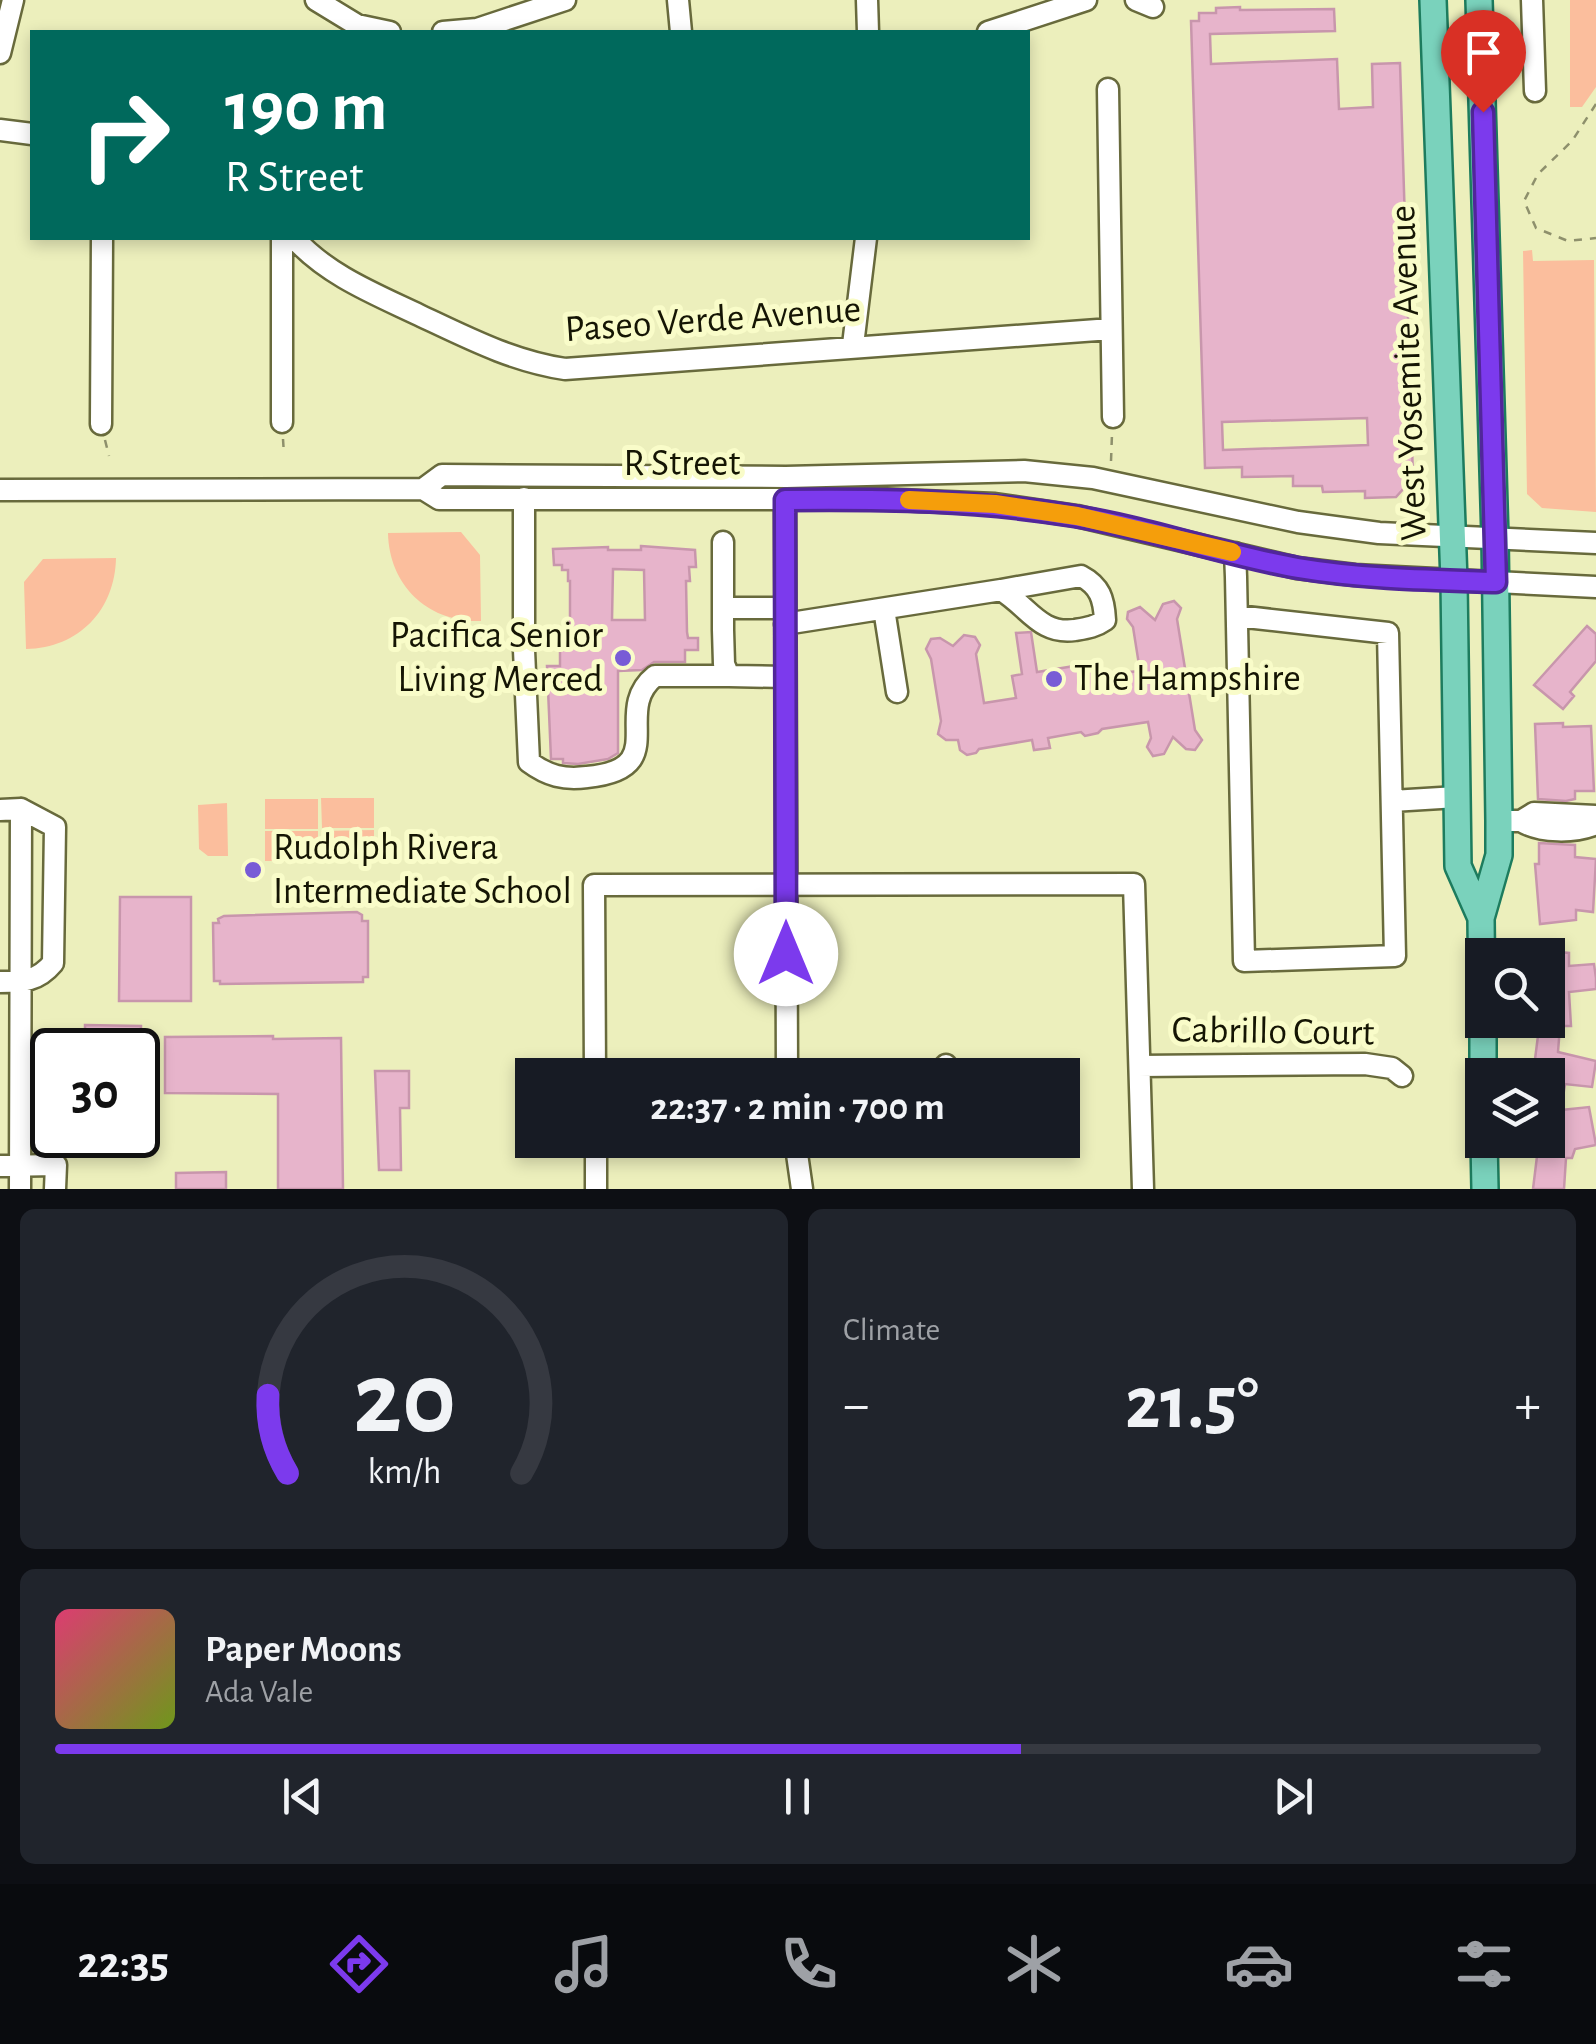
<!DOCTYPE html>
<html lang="en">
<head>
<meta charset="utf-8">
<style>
	:root { --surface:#171b24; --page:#20242c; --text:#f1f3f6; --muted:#9ea1a6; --line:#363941; --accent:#7c3aed }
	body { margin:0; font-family:"Alegreya Sans",sans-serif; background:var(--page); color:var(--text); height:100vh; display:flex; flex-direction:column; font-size:38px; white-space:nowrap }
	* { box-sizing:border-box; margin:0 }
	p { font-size:32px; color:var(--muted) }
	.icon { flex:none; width:55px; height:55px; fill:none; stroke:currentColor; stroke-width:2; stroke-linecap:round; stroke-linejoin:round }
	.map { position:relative; height:1189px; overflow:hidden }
	.drawer { display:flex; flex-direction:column; gap:20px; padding:20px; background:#0d0f14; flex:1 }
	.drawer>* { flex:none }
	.guide { position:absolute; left:30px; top:30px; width:1000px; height:210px; border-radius:0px; box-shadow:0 5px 15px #0003; background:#00695c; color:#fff; overflow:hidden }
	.fabs { position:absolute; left:1465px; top:938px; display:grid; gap:20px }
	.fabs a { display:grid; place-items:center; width:100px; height:100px; border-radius:0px; background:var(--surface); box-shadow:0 5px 15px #0003; font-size:50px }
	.speed { position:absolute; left:30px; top:1028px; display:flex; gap:20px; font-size:50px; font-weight:700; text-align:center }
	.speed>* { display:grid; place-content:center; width:130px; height:130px; border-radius:50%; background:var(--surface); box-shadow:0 5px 15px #0003; line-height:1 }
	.speed .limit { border:5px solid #111; border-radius:15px; background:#fff; color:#111 }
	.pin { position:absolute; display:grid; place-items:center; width:85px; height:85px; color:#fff; margin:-102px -42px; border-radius:50% 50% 50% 0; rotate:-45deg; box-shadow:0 0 10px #0007 }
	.pin .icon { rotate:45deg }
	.me { position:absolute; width:110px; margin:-55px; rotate:0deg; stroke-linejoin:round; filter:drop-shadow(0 0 8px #0008) }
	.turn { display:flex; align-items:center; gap:35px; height:210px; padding:0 30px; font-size:45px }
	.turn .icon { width:130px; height:130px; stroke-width:2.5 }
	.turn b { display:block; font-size:70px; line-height:85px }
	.big { font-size:75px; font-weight:700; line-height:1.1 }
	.drawer .card { flex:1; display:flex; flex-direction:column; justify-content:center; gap:15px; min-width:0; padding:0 35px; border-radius:15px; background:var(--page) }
	.drawer .dial { align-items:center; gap:0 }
	.dial svg { height:260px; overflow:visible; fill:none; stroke:var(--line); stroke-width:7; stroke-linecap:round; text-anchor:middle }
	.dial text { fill:var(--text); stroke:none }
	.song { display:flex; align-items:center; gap:30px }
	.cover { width:120px; height:120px; border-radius:15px; background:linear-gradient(135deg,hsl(340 70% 55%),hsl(80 70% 35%)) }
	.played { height:10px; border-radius:5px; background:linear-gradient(90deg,var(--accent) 65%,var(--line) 65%) }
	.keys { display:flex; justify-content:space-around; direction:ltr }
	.heat { display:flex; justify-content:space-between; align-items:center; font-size:55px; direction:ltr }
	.drawer .tiles { flex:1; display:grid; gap:20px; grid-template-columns:1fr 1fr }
	.card:last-child { grid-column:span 2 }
	.trip { position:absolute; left:515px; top:1058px; width:565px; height:100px; border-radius:0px; background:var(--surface); box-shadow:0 5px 15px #0003; font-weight:700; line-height:100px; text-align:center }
	.menu { display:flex; height:160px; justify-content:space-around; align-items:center; background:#090b0e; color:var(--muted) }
	.menu .icon { width:70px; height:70px }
	.menu .on { color:var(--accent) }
	.menu b { font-size:45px; color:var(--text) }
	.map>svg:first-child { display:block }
</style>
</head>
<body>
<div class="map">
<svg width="1596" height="1189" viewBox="0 0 1596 1189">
	<rect width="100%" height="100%" fill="#ecefbc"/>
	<path fill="#fbbe9d" d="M1570,0H1596V87L1582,107H1570Z
		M1532,250L1533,261L1594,260L1596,512L1542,508L1527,494L1523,251Z
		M461,532L480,555L481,621C429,623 389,586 388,533Z
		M116,558C115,610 79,648 26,649L24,582L43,559Z
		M321,798H374V828H322Z
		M265,799H318V829H265Z
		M227,803L228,856H208L199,849L198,805Z
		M374,830V860H321V831Z
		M265,831H318V861H265Z"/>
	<path fill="#e7b4cb" stroke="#c896ac" stroke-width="2.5" fill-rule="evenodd" d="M1240,7V10L1334,9L1335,31L1210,34L1211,64L1337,59L1339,109L1373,107L1372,64L1400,63L1413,478L1396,497L1365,498V491L1323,492L1322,486H1293V476L1242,477V467L1205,468L1191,21H1199V13H1216V8ZM1367,418L1368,445L1223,450L1222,422Z
		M641,546L695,550L696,567H689L690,581H686L687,632L688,638H698V650H685V662H654L642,670L618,671V753L608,759L578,764L563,763V759H551L547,666H560V631H570V581H568V570H562V565H554L553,549L608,547V550H641ZM613,569L644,570L645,620H612Z
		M1174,601L1181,608L1177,619L1195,730L1202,740L1195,750L1186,749L1173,737L1164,754L1153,756L1147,747L1151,738L1148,722L1102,729L1098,733L1085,736L1081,732L1048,738L1050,748L1034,750L1032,740L979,749L976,753L967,755L960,750L958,740H946L938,734L941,721L931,659L926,649L931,639L940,638L953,646L964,635L975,637L980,645L976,654L984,703L1016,698L1012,676L1022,674L1016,633L1031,632L1037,672L1093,663L1095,675L1140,671L1133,627L1127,619L1128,612L1140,607L1155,620L1163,604Z
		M1587,626L1596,634V661L1570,692L1574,696L1563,709L1534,685Z
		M1563,723V727L1591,726L1594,791H1575V799L1566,801L1538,799L1535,724Z
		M1539,843L1575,845V857L1596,859L1593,912L1576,910V920L1540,924L1535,864H1539Z
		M120,897H191V1001H119Z
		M357,912L362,915V921H368V977H363V982L220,984V981H214L213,923H219L218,919L224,916Z
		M1548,951L1569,953V966L1594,964L1596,978V989L1569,992L1571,1026H1560L1558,1052L1596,1061L1592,1087L1565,1084L1561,1110L1589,1107L1596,1145L1575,1149L1572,1158H1566L1564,1189H1533L1539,1140H1548V1075H1537L1538,1067H1534L1540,1020H1548Z
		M85,1025L141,1026V1050H85Z
		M273,1036V1039L341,1038L343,1189H278V1094L165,1093V1037Z
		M375,1071H409V1108H400L401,1170H379Z
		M226,1172V1189H176V1173Z"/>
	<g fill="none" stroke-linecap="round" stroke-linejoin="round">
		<defs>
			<path id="minor" d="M316,0L357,25L390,32
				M678,0L681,32
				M867,0L868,32
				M1136,0L1153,7
				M1532,0L1535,91
				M443,32L477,29L565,0
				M988,32L1086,0
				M0,53L13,0
				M1108,89L1113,417
				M0,130L32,134
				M294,238C327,275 375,294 419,315C468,338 512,361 565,369L1111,329
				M853,345L866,238
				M282,422V238
				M101,424L102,238
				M423,489L442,475L786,477L1024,471L1093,478L1298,522L1379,533L1596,543
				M0,490L423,489L439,499H875L995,504L1077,516L1297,568L1355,575L1596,587
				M524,498V650L529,762C548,776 564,780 587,777C674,769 610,712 655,676H729
				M785,500L787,1075
				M723,542V630L724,664L729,676L785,677
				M1235,553L1236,577L1244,961L1395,956L1388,633L1237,616
				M725,608H785
				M884,609L897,692
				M785,624L1001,590C1029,607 1040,635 1075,630C1087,628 1095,627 1105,620C1104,599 1100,586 1081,576L1001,590
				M1392,801L1457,797
				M0,810L21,809L20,1189
				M1499,821H1521L1534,813L1596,816
				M1521,821C1540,833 1575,833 1596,824
				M0,982C23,982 38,981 53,963L55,827L21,809
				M1140,1066L1365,1064L1392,1068L1402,1076
				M595,1075L594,885L1134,884L1143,1189
				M936,1075L946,1065
				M596,1140V1189
				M795,1140L802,1189
				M0,1166L56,1165L55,1189"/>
			<path id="major" d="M1433,0L1454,581L1458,866L1481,918
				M1479,0L1495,538L1499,821V855L1481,918L1482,1011
				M1483,1020V1075
				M1484,1140L1485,1189"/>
		</defs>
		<use href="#minor" stroke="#686a3c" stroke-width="25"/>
		<use href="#major" stroke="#1d7c5e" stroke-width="30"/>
		<path stroke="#8e906c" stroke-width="2.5" stroke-dasharray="8 8" stroke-linecap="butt" d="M1596,104L1572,141L1538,174L1524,201L1536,228L1568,241L1596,238
			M283,439L284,455
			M105,440L109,456
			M1111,461L1112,434"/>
		<use href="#minor" stroke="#fff" stroke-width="20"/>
		<use href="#major" stroke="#7ad2bc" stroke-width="25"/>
	</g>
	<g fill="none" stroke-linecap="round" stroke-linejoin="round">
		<defs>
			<path id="route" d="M786,954L785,500C882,499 978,500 1074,516C1150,528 1223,555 1298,568C1363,579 1430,580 1496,582L1483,112"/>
		</defs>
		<use href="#route" stroke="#51269a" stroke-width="25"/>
		<use href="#route" stroke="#7c3aed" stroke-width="18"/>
		<path stroke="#f59e0b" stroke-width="18" d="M909,500L995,504L1077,516L1232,552"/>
	</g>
	<g fill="#785cd6" stroke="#f9fcc9" stroke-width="4">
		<circle cx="623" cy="658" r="10"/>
		<circle cx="1054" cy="679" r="10"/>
		<circle cx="253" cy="870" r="10"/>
	</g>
	<g text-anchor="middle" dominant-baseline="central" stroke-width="10" stroke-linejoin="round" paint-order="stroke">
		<g font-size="38" fill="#151504" stroke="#f9fcc9">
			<text transform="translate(713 320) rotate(-4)">Paseo Verde Avenue</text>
			<text transform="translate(1409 373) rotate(-92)">West Yosemite Avenue</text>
			<text x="682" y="464">R Street</text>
			<text transform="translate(1273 1032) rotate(1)">Cabrillo Court</text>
		</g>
		<g font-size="38" fill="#151504" stroke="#f9fcc9" text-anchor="start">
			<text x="603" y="636" text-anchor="end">Pacifica Senior<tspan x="603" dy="44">Living Merced</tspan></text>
			<text x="1074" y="679">The Hampshire</text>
			<text x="273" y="848">Rudolph Rivera<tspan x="273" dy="44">Intermediate School</tspan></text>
		</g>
	</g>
</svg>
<div class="fabs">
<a><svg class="icon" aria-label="search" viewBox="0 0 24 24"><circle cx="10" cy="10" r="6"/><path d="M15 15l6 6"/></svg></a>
<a><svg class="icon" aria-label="layers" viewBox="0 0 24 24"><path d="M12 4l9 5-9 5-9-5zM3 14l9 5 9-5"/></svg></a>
</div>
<div class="speed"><div class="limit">30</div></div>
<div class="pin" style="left:1483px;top:112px;background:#d93025"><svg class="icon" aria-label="arrive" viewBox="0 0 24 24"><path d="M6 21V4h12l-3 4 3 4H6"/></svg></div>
<svg class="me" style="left:786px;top:954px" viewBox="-20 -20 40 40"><circle r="19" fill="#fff"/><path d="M0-13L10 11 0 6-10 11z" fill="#7c3aed"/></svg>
<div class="trip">22:37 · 2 min · 700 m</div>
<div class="guide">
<div class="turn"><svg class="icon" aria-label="right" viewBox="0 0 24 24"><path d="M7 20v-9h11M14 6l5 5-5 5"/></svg><div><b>190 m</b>R Street</div></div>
</div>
</div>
<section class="drawer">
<div class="tiles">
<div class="card dial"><svg viewBox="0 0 100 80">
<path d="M14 69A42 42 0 1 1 86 69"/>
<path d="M14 69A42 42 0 0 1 8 45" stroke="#7c3aed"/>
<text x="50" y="56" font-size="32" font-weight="700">20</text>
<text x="50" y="72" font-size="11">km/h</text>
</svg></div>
<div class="card"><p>Climate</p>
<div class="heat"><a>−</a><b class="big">21.5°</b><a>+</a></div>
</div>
<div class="card">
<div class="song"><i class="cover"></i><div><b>Paper Moons</b><p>Ada Vale</p></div></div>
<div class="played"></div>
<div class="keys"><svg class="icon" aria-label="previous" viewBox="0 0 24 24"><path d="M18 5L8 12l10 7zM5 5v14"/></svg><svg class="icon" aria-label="pause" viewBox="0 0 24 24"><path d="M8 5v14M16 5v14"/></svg><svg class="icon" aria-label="next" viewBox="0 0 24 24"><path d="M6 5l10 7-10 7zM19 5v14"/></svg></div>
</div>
</div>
</section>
<nav class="menu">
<b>22:35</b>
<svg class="icon on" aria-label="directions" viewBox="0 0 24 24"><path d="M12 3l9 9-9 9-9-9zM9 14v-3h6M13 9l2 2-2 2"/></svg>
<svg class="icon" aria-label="music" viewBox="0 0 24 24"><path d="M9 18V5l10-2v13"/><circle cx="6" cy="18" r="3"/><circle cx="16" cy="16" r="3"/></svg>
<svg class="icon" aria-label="phone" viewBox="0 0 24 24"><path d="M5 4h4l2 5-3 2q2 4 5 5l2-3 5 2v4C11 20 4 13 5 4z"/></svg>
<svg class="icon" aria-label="climate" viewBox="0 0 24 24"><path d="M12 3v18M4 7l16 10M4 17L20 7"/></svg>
<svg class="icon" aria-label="car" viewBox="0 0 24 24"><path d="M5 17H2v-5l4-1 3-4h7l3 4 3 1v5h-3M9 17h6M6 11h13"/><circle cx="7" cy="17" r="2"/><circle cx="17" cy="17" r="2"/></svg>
<svg class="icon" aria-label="filters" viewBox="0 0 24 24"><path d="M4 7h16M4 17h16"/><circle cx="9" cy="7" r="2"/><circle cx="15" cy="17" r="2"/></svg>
</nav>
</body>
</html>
